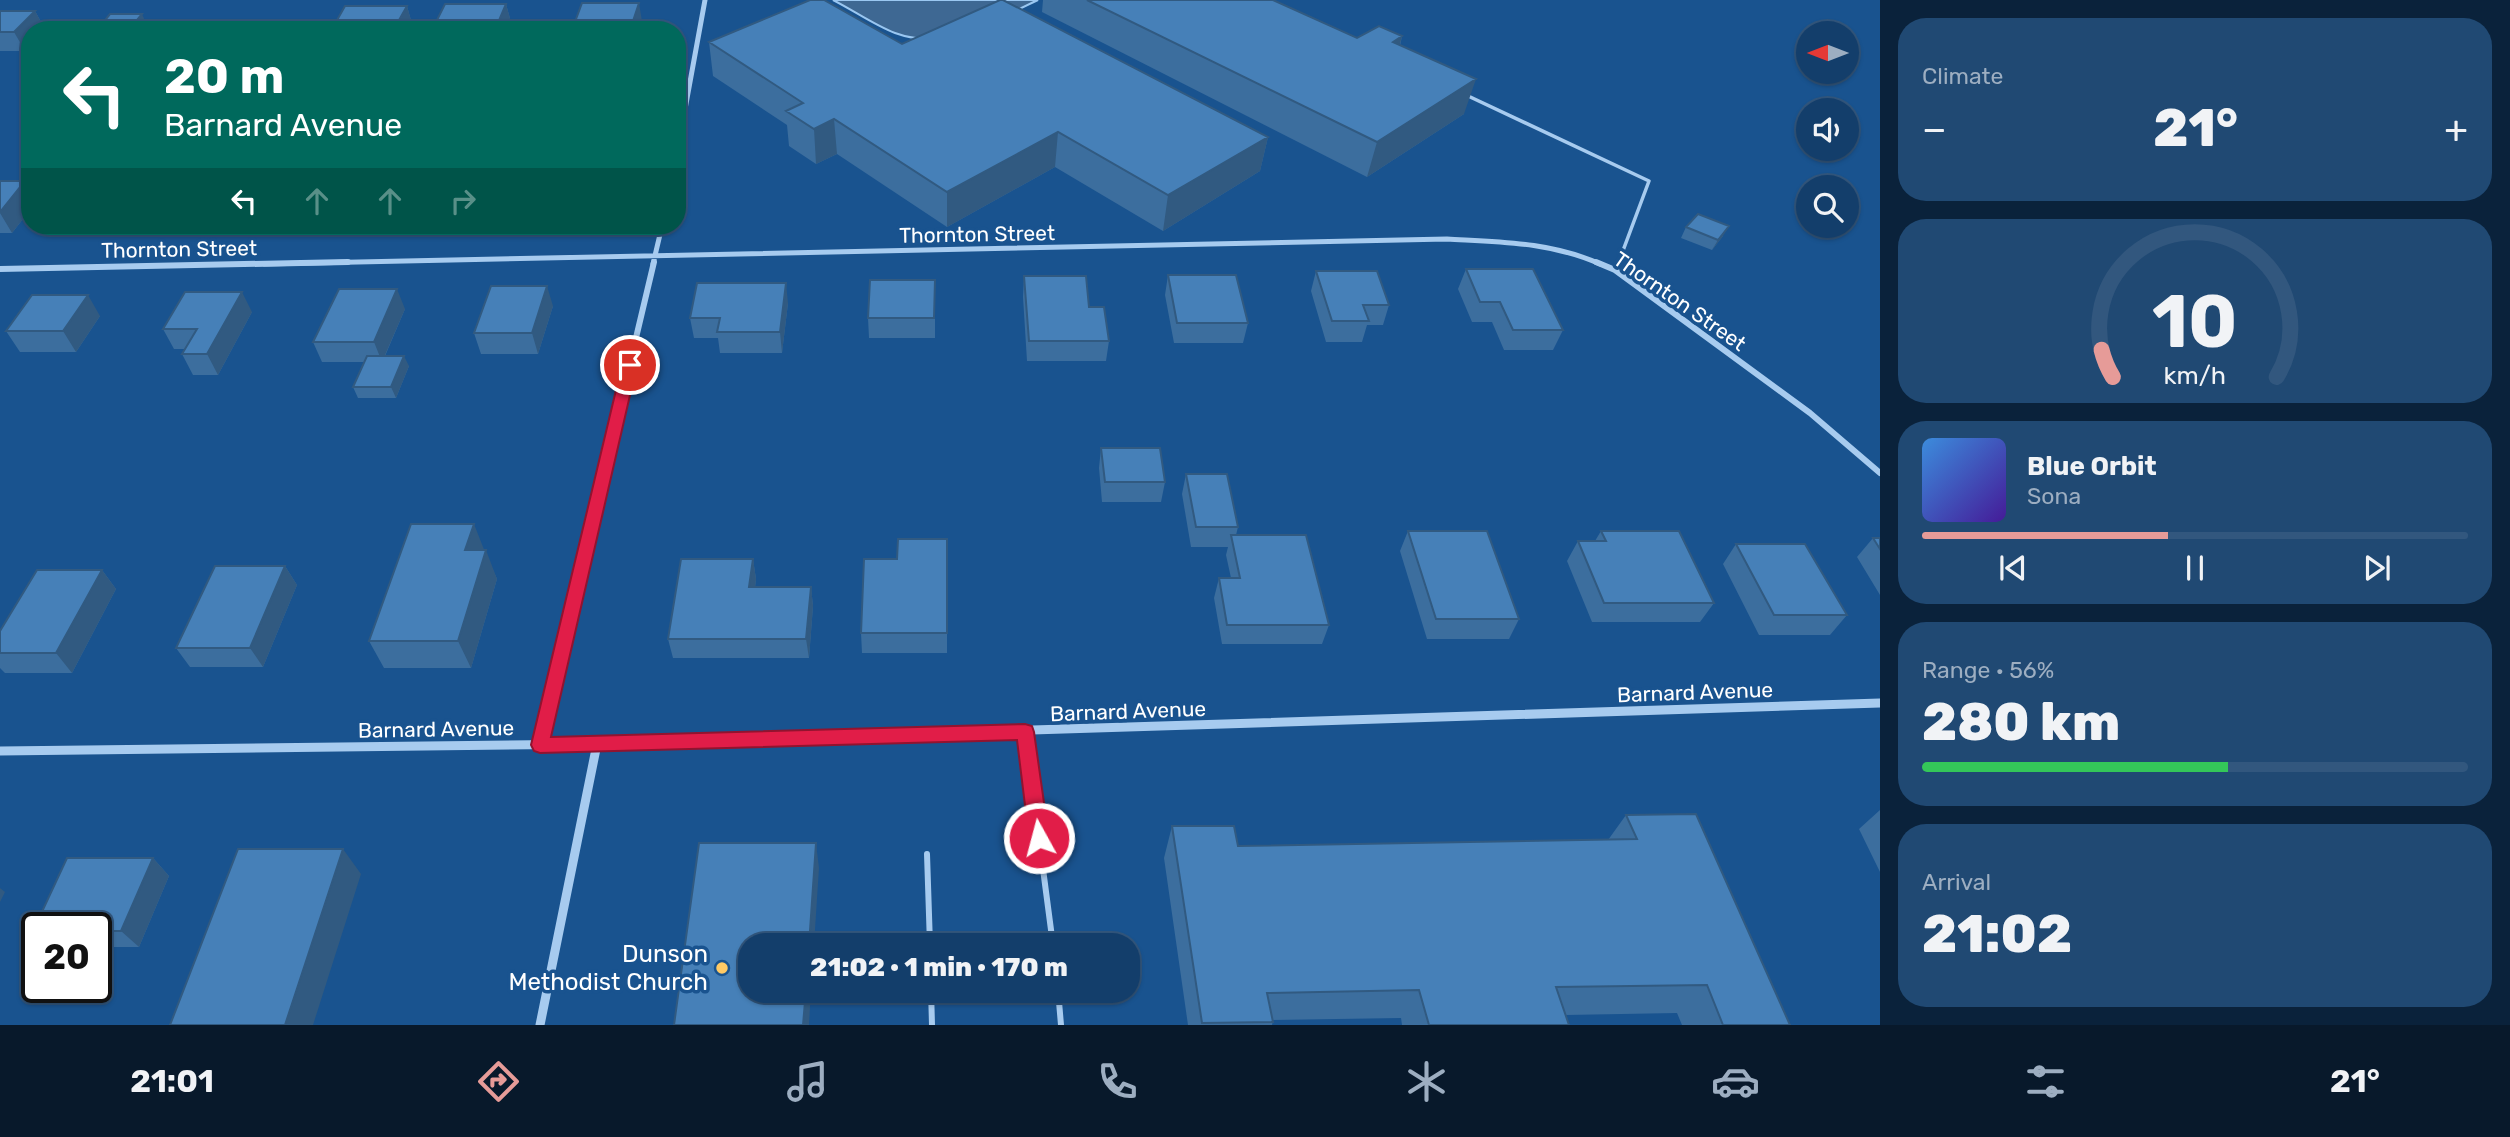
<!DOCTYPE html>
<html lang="en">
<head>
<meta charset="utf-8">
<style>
	:root { --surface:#133e6b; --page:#204973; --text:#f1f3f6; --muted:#9daec1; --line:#32577e; --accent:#e69b98 }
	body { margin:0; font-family:Rubik,sans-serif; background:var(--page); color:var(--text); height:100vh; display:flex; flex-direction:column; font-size:26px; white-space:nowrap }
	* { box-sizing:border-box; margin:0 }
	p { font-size:23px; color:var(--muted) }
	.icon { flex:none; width:38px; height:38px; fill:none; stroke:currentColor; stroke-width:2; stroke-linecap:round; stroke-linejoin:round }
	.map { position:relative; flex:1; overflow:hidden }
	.sheet { display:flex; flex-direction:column; gap:18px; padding:18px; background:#0a223b; width:630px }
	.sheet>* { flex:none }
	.guide { position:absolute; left:21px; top:21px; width:665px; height:214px; border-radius:28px; box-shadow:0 2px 5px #0004,0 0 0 2px var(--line); background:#00695c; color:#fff; overflow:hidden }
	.needle { width:46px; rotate:270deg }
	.fabs { position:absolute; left:1796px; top:21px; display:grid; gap:14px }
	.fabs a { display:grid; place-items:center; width:63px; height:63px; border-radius:50%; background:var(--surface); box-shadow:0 2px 5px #0004,0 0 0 2px var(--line); font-size:35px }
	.speed { position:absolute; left:21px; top:912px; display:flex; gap:14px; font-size:35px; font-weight:700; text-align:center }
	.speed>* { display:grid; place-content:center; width:91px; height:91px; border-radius:50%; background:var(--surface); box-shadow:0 2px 5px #0004,0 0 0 2px var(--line); line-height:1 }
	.speed .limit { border:4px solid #111; border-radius:10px; background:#fff; color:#111 }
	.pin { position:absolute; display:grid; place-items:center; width:60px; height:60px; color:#fff; margin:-30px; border:4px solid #fff; border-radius:50%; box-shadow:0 2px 7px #0007 }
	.me { position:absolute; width:77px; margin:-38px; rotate:353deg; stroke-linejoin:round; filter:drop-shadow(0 0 5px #0008) }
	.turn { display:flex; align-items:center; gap:24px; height:147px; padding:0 28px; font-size:32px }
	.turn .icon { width:91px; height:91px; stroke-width:2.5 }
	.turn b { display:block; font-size:49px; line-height:60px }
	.lanes { display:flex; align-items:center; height:66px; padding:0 28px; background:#0003; justify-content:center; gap:35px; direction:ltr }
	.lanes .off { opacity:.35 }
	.big { font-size:52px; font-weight:800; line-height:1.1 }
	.sheet .card { flex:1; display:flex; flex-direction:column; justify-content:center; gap:10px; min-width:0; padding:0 24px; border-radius:28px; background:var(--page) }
	.sheet .dial { align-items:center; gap:0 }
	.dial svg { height:182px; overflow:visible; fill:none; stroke:var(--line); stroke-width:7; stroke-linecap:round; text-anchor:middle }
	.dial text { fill:var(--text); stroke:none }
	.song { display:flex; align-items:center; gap:21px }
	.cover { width:84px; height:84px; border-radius:10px; background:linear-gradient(135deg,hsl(210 70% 55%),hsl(260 70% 35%)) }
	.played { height:7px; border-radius:4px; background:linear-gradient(90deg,var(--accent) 45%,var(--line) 45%) }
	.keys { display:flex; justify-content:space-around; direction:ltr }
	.heat { display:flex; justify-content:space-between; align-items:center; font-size:38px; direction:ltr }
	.charge { height:10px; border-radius:5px; background:linear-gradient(90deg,#34c759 56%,var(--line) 0) }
	.trip { position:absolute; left:738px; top:933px; width:402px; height:70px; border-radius:28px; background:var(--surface); box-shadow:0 2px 5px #0004,0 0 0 2px var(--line); font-weight:800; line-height:70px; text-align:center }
	.tabs { display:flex; height:112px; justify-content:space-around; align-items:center; background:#08192b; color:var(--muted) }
	.tabs .icon { width:49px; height:49px }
	.tabs .on { color:var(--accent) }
	.tabs b { font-size:32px; color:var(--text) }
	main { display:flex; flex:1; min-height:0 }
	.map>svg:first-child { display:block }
</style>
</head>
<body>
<main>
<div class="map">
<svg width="1880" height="1025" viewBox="0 0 1880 1025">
	<rect width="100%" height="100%" fill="#19538f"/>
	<path fill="#3e6893" stroke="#9ac7f1" stroke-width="2" d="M833,0H1038C992,21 947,52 895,33C874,25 853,10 833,0Z"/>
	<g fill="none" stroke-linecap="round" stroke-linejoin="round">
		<path stroke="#a7cbef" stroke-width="3.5" d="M1466,95L1649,181L1618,264"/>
		<path stroke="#a7cbef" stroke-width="5" d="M1615,270L1619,262"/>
		<path stroke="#a7cbef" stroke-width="6" d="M1025,732L1053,945
			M927,854L930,945
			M931,990L932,1025
			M1058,990L1061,1025"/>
		<path stroke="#a7cbef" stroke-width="5" d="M677,153L705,0
			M264,264L1447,239C1500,242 1551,242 1600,264
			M653,264L662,226"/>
		<path stroke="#a7cbef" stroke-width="6" d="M1596,262L1615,270L1810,413L1880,473
			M0,269L348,262
			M574,599L654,262"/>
		<path stroke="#a7cbef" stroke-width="9" d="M540,745L575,597
			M0,751L597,744L1880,703
			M540,1025L597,744"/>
	</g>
	<path fill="#3c6e9e" d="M1043,0H1273L1357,38L1402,36L1400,46L1464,114L1367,177L1042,12Z
		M506,4L511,22L508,30H435L434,26Z
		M407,6L412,24L410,30H332V29Z
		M0,11H35L45,29L25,51H0Z
		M709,42L902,44L1268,137L1260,171L1163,231L1055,167L947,227L837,154L816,164L789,146L787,125L713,76Z
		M0,181H25L30,188V210L12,233H0Z
		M95,226H157L152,233H99Z
		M237,226H300V227Z
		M380,226H443V227Z
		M1686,227L1723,236L1712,250L1681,238Z
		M1466,269L1563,330L1553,350H1504L1492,322H1472L1458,289Z
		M1316,271L1389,305L1383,325H1367L1362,342H1326L1311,291Z
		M1168,275L1248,323L1243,343H1174L1165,295Z
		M1024,276L1089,307L1109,341L1106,361H1027L1023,297Z
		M935,280V338H869L868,318Z
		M788,303L782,353H720L718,338H694L690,318Z
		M553,306L538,354H481L474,333Z
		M405,309L385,356L409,366L396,398H358L353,387L364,362H322L313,342Z
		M252,312L218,375H193L182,354L185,349H174L163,329Z
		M100,316L76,352H20L6,331Z
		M1101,448L1165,482L1161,502H1102L1099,468Z
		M1186,474L1238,527L1236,535L1329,625L1322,644H1222L1214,598L1219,578H1231L1226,555L1228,547H1191L1182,494Z
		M1408,531L1519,619L1509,639H1427L1400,551Z
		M1601,531L1714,603L1700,622H1592L1567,561L1578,541H1595Z
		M1873,538H1880V595L1857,557Z
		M947,539V653H862L861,633Z
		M1736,544L1847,615L1830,635H1759L1723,564Z
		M484,550L497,579L471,668H384L369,641Z
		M753,559L756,579L755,587H811L813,606L809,658H673L668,639Z
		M285,566L297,585L263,667H190L176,648Z
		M102,570L116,589L72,673H5L0,668V631Z
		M1880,810V872L1859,829Z
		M1626,815L1790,1025H1682L1677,1013L1566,1015L1569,1025H1402L1401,1018L1273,1020L1272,1025H1188L1164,858L1172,826L1238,846L1608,840Z
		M67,858H153L169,876L139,947H96V928H37V934L33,931Z"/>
	<path fill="#315a81" d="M639,3L642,21L640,30H630Z
		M506,4L511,22L508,30H495Z
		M407,6L412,24L410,30H395Z
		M35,11L45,29L30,30V46L25,51L14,32Z
		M142,14L149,30H129Z
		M1402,36L1393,70V42Z
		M1476,79L1464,114L1367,177L1377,142Z
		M834,119L837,154L816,164L814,129Z
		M1058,132L1055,167L947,227V192Z
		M1268,137L1260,171L1163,231L1168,195Z
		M25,181L30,188V210L12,233L0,213Z
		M148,226H157L152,233Z
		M1729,226L1723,236L1712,250L1718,240Z
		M786,283L788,303L782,353L780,332Z
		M547,286L553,306L538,354L532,333Z
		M397,289L405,309L382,362L374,342Z
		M242,292L252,312L218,375L207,354Z
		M88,295L100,316L76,352L63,331Z
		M404,356L409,366L396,398L391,387Z
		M474,524L485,552L465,550Z
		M486,550L497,579L471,668L458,641Z
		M753,559L756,579L753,606L749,587Z
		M285,566L297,585L263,667L250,648Z
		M102,570L116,589L72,673L56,653Z
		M811,587L813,606L809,658L806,639Z
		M816,843L819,868L814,945H809Z
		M343,849L361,874L313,1025H285Z
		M153,858L169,876L139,947L121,931Z
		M0,888L5,892L0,902Z
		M806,990H811L809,1025H803Z"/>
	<path fill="#4680b8" stroke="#315a81" stroke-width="2" d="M810,0H824L902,44L1000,0H1003L1268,137L1168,195L1058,132L947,192L834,119L814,129L786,111L803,103L709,42Z
		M1087,0H1273L1357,38L1379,26L1402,36L1393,42L1476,79L1377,142Z
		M582,3H639L630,30H572Z
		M445,4H506L495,30H455L457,26H434Z
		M345,6H407L394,29H332Z
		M0,11H35L14,32H0Z
		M110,14H142L129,30H97Z
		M0,181H25L0,212Z
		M1698,214L1729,226L1718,240L1686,227Z
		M1466,269H1533L1563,330H1513L1500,302H1480Z
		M1316,271H1377L1389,305H1363L1369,321H1332Z
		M1168,275H1236L1248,323H1177Z
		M1024,276H1086L1089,307H1104L1109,341H1029Z
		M870,280H935L934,318H868Z
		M697,283H786L780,332H717L720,318H690Z
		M491,286H547L532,333H474Z
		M339,289H397L374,342H313Z
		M185,292H242L207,354H182L197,329H163Z
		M32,295H88L63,331H6Z
		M367,356H404L391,387H353Z
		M1101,448H1160L1165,482H1105Z
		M1186,474H1227L1238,527H1196Z
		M411,524H474L465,550H486L458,641H369Z
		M1408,531H1487L1519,619H1436Z
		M1601,531H1679L1714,603H1604L1578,541H1606Z
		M1231,535H1306L1329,625H1227L1219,578H1240Z
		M1873,538H1880V549Z
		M898,539H947V633H861L864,559H897Z
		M1736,544H1805L1847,615H1774Z
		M681,559H753L749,587H811L806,639H668Z
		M215,566H285L250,648H176Z
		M37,570H102L56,653H0V631Z
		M1696,814L1790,1025H1723L1707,985L1556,987L1569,1025H1429L1419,990L1267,993L1273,1022L1202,1023L1172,826H1234L1238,846L1637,839L1626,815Z
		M699,843H816L809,945H751V990H806L803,1025H674Z
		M238,849H343L285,1025H170Z
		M67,858H153L121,931H96V928H37V931H33Z"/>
	<path fill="#e11d48" stroke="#92132f" stroke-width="2" d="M630,360L637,365L551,737L1025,724L1032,726L1034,732L1049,838L1046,845L1039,847L1032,845L1029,838L1017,740L540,753L534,751L531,745L622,365Z"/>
	<circle fill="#ffca65" stroke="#19538f" stroke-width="2.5" cx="722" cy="968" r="7"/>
	<g text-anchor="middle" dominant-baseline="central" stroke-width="7" stroke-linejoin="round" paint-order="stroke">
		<g font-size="21" fill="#fff" stroke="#19538f">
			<text transform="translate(977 234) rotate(-1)">Thornton Street</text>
			<text transform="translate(179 249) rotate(-1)">Thornton Street</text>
			<text transform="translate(1680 301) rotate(35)">Thornton Street</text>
			<text transform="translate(1695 692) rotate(-2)">Barnard Avenue</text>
			<text transform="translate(1128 711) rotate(-2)">Barnard Avenue</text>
			<text transform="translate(436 729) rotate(-1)">Barnard Avenue</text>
		</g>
		<g font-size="24" fill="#fff" stroke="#19538f" text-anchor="end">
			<text x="708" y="954">Dunson<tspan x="708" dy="28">Methodist Church</tspan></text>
		</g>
	</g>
</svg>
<div class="fabs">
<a><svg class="needle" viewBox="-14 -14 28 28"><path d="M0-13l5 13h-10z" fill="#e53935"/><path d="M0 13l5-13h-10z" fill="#9daec1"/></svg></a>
<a><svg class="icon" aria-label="sound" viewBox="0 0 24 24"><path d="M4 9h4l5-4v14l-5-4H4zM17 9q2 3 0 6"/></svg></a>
<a><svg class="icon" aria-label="search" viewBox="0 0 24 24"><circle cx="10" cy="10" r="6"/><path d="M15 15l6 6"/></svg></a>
</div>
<div class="speed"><div class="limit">20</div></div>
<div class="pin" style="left:630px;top:365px;background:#d93025"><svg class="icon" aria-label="arrive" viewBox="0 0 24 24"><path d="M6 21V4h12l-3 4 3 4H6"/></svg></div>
<svg class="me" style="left:1039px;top:838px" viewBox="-20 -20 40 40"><circle r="17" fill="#e11d48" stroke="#fff" stroke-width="3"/><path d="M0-11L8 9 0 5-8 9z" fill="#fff"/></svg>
<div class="trip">21:02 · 1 min · 170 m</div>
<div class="guide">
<div class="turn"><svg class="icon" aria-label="left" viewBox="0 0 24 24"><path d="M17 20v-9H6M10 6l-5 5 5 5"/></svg><div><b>20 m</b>Barnard Avenue</div></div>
<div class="lanes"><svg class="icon" aria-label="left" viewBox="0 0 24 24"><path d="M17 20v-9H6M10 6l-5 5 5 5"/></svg><svg class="icon off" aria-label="ahead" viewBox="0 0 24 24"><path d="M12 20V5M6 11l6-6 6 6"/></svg><svg class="icon off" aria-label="ahead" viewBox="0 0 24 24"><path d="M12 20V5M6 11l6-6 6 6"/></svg><svg class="icon off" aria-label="right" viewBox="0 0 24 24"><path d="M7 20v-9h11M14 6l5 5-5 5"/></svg></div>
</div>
</div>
<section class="sheet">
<div class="card"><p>Climate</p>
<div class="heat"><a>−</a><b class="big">21°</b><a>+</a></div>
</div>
<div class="card dial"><svg viewBox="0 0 100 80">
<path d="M14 69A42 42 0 1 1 86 69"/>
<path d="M14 69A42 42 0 0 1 9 57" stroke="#e69b98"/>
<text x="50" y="56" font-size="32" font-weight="700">10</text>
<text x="50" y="72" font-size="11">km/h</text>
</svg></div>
<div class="card">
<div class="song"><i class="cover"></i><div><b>Blue Orbit</b><p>Sona</p></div></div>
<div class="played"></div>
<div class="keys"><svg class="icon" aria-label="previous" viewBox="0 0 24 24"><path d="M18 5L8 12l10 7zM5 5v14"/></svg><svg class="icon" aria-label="pause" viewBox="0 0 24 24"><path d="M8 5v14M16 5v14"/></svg><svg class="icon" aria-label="next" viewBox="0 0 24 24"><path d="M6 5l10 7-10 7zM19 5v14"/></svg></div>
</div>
<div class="card"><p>Range · 56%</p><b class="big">280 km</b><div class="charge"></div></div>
<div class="card"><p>Arrival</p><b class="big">21:02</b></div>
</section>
</main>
<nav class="tabs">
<b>21:01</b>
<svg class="icon on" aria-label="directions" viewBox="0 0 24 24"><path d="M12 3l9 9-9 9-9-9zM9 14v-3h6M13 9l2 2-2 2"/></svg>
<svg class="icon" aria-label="music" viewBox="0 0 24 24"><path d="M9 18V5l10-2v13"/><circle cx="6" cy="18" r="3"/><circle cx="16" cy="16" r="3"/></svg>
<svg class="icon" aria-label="phone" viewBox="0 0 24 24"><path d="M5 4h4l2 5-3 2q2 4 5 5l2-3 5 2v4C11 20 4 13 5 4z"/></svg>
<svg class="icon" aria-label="climate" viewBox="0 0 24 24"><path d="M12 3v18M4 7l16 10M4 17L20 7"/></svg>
<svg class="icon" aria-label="car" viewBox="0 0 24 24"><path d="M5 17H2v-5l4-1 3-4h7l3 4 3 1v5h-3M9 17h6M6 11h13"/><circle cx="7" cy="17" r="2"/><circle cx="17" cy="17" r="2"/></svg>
<svg class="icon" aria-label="filters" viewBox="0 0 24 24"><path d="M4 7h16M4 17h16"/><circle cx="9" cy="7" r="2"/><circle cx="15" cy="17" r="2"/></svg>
<b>21°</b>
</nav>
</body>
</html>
